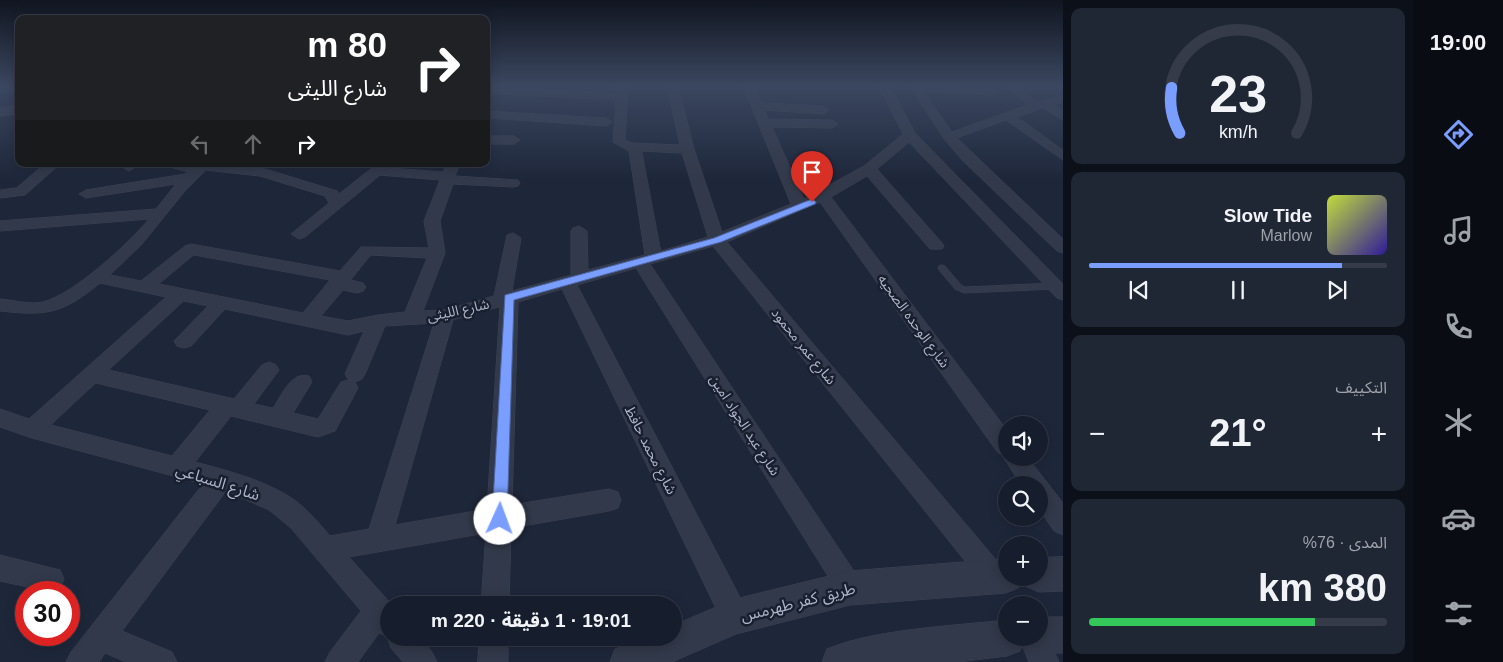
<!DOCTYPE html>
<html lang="ar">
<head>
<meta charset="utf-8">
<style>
	:root { --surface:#161d2c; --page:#1f2634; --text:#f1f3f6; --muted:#9ea2a9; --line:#353b48; --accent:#799eff }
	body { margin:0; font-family:Helvetica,"Noto Sans Arabic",sans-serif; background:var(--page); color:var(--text); direction:rtl; height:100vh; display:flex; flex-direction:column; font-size:19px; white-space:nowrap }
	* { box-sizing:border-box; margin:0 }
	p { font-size:16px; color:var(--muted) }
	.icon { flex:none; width:28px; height:28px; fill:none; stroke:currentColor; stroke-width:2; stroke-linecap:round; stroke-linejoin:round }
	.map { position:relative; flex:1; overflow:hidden; direction:ltr }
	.side { display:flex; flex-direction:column; gap:8px; padding:8px; background:#0c1018; width:350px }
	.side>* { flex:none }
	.top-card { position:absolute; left:15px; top:15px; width:475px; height:152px; border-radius:10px; box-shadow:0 2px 12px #0003,0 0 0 1px var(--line); direction:rtl; background:#202124; color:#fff; overflow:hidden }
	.fabs { position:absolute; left:998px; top:416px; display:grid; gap:10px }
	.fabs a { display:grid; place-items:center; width:50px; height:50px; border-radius:50%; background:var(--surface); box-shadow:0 2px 12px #0003,0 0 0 1px var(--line); font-size:25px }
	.speed { position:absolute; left:15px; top:581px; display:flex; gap:10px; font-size:25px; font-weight:700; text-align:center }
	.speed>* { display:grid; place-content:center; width:65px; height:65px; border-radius:50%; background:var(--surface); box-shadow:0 2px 12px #0003,0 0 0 1px var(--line); line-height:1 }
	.speed .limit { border:8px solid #d22; background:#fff; color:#111 }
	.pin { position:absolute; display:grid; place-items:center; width:42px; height:42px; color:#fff; margin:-51px -21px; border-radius:50% 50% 50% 0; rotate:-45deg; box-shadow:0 0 5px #0007 }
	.pin .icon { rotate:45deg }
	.me { position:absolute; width:55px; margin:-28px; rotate:2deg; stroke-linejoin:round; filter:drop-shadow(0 0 4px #0008) }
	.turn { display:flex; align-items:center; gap:18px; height:105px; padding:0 20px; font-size:22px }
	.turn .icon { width:65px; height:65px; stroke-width:2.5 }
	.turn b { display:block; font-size:35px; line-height:42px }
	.lanes { display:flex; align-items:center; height:48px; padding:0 20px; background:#0003; justify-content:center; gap:25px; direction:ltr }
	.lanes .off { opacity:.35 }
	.big { font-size:38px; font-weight:700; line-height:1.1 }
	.side .card { flex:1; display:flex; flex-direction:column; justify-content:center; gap:8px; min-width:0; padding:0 18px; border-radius:10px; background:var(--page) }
	.side .dial { align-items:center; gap:0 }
	.dial svg { height:130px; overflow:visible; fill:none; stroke:var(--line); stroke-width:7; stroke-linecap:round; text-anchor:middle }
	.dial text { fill:var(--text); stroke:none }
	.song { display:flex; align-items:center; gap:15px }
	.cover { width:60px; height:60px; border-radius:8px; background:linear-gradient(135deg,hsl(70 70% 55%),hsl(250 70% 35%)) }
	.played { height:5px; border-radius:2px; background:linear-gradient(90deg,var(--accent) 85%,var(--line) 85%) }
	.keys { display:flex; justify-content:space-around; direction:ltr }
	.heat { display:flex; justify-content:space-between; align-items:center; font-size:28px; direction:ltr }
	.charge { height:8px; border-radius:4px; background:linear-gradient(90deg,#34c759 76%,var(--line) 0) }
	.trip { position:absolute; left:380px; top:596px; width:302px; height:50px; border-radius:25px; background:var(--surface); box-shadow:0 2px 12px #0003,0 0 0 1px var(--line); font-weight:700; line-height:50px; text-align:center; direction:rtl }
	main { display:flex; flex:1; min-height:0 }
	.tabs { display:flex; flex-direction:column; width:90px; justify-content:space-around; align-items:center; background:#090c12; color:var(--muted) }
	.tabs .icon { width:35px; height:35px }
	.tabs .current { color:var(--accent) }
	.tabs b { font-size:22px; color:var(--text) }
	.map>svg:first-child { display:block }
</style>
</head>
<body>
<main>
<nav class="tabs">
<b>19:00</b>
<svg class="icon current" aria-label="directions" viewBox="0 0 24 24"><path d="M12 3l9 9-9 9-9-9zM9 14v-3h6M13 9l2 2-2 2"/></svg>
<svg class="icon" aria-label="music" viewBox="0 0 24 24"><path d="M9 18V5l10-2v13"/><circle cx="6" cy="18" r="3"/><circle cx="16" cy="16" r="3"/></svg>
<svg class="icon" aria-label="phone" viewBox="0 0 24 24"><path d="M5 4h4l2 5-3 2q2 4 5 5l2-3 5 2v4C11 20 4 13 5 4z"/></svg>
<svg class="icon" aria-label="climate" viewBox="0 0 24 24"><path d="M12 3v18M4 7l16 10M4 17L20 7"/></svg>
<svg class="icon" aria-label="car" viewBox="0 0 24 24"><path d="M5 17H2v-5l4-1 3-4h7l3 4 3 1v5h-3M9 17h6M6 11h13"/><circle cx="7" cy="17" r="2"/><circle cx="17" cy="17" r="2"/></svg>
<svg class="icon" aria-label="filters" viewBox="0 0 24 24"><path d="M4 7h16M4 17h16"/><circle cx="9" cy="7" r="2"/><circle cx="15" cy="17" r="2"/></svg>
</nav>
<section class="side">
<div class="card dial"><svg viewBox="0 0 100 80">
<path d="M14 69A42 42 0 1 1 86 69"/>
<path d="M14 69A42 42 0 0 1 9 41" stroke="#799eff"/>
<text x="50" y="56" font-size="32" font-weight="700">23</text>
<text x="50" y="72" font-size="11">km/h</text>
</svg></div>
<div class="card">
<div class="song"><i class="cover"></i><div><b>Slow Tide</b><p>Marlow</p></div></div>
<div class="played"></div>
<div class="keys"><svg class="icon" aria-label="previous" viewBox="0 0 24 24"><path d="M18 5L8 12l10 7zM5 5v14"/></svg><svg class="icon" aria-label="pause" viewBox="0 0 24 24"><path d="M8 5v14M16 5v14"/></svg><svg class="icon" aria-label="next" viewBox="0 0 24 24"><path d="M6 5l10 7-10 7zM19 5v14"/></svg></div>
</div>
<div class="card"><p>التكييف</p>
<div class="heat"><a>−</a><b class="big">21°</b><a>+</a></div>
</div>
<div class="card"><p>المدى · 76%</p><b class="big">380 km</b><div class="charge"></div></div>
</section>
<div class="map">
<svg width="1063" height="662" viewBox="0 0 1063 662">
	<rect width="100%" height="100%" fill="#1e273a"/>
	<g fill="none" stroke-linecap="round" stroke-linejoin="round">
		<defs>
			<path id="service" d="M942,265L945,266L961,285L965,287L1055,283L1060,286L1055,289L964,293L955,289L939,270L938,268L939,266Z"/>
			<path id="minor" d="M19,86V92L0,93V87Z
				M616,86H628L625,140L632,143L680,145L667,86H678L694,149L722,232L791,204L743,86H754L761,103L823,106L829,110L823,114L764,110L768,119L832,120L838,124L832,128L772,127L804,199L864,166L903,134L879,86H890L915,133L1063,284V300L1057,298L909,142L877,169L942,243L944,246L942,249H930L867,176L831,197L1006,429V458H1028L1063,503V535L1054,531L1039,509V485H1021L1004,458L1005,455L998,453L820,202L727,242L1003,568L1007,578L1003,586L994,590L985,586L713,246L650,264L859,579L863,588L859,597L850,601L841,597L636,268L577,285L745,607L749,617L745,627L735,631L725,627L562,289L518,302L512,505L609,489L618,492L621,500L618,508L609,511L511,528L509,605H481L486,533L349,557L392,605H389V638H420L432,652L437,662H403L391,648L387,636L379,633L358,662H325L330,652L361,611L291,528L269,510L226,491L122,631L172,652L177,662H126L105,653L99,662H66L71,652L203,484L32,438L0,427V409L29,419L166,297L100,283C62,314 47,316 0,311V299C14,300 29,305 43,302C74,294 128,244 149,219L0,231V221L156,209L176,184L86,198L79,194L86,190L185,174L188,172L170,167L168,164L195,166L221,164L262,168L337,191L339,194L372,168L377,167L443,172L446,164H460L455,176L518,180L520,183L518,186L513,187L453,184L440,221L445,253L423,311L445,310L494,296L507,235L513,233L521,238L512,291L571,275V231L573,228L579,226L587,231L588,270L645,255L629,151L613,142L616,100L497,94L491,91L497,88L616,93ZM642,151L682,153L708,237L661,251ZM206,170L260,176L325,196L329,203L291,234L299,239L305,237L380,175L440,180L424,221L429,248L361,247L340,271L191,244L185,246L141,281L110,275L142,244L185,191ZM194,255L330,280L303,313L159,284ZM371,255L427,258L405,312L378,315L348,321L321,316L343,290L357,293L363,291L366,287L363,283L351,280ZM184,301L208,306L174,341L177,346L184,348L191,346L225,309L348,335L364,331L345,374L348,379L355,382L362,379L365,374L385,326L434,323L369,529L330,536C317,521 303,504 285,494C257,478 225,470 195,462L231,416L318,437L335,431L358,388L355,382L348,380L341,382L318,419L293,413L312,382L309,376C291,371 282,395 273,408L254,404L279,370L276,365L269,362L262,365L234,399L109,370ZM500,307L487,509L395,525L453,320ZM96,383L210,410L172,456L51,425Z
				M910,86L996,90V94L992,95L924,92L952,132L1027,105L1007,86H1019L1037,102L1063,96V102L1054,105L1063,111V120L1043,108L1017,117L1063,150V160L1006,120L957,138L1063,239V253L1057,251L963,161L945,140Z
				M19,106V114L0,116V108Z
				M486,111L606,118L612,122L606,126L487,118Z
				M486,136H514L520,140L514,144H486Z
				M45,164H60L25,195L0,198V190L16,188Z
				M125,164H141L129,171L122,167Z
				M0,555L60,570L64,579L60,588L51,592L0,581Z
				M1039,626L1043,628L1059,662H1029L1019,638H1039Z
				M480,638H508V662H478Z"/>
			<path id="tertiary" d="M1063,557V591L1039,592L1027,587L1023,578H1039V558Z
				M1006,559V578H1022L1018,588L1006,593L850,605L736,634L672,662H610L615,649L643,638H674V625L735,599L850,571Z
				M1039,617H1063V653H1039L1026,648L1024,641L1020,651L1007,656L958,662H822L827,649C875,629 953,626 1006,620V638H1039Z"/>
		</defs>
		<use href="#service" stroke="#3c4354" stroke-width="1"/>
		<use href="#minor" stroke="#3c4354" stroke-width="1"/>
		<use href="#tertiary" stroke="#3c4354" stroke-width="1"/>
		<use href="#service" fill="#32394a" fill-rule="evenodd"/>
		<use href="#minor" fill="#32394a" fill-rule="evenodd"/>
		<use href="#tertiary" fill="#32394a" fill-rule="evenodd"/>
	</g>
	<linearGradient id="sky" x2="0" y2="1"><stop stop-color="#101520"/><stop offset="0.48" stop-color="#3b4760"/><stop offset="1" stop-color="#3b4760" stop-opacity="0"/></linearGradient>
	<rect width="1063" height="179" fill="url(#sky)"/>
	<path fill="#799eff" stroke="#4f67a6" d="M812,199L816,202L815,204L721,242L514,300L507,519L505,524L500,526L494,524L492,519L505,295L714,238Z"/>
	<g text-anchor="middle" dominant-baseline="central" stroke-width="5" stroke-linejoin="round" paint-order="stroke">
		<g font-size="14" fill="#acb4c7" stroke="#181f2f">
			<text transform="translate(458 310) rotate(-12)">شارع الليثى</text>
			<text transform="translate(914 321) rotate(54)">شارع الوحده الصحيه</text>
			<text transform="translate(804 346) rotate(51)">شارع عمر محمود</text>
			<text transform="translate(745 425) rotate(57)">شارع عبد الجواد امين</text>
			<text transform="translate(651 450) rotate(63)">شارع محمد حافظ</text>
		</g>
		<g font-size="16" fill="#acb4c7" stroke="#181f2f">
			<text transform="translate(218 482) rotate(18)">شارع السباعي</text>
			<text transform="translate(798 602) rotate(-14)">طريق كفر طهرمس</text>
		</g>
	</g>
</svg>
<div class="fabs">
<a><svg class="icon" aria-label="sound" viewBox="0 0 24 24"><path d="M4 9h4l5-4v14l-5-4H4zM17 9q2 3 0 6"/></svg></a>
<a><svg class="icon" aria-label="search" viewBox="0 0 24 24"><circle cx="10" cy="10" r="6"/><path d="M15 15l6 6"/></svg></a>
<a>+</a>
<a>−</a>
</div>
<div class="speed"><div class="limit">30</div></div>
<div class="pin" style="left:812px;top:202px;background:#d93025"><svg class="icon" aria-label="arrive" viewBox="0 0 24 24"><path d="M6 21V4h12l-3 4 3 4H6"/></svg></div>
<svg class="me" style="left:500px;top:519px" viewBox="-20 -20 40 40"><circle r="19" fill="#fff"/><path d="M0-13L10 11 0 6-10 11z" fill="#799eff"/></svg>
<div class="trip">19:01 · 1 دقيقة · 220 m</div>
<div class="top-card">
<div class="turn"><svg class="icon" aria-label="right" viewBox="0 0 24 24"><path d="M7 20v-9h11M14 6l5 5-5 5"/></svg><div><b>80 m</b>شارع الليثى</div></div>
<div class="lanes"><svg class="icon off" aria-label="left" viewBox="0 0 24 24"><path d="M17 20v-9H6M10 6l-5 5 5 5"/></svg><svg class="icon off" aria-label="ahead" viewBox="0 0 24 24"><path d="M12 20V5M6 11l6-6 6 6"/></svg><svg class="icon" aria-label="right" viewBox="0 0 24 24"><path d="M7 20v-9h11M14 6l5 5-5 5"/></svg></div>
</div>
</div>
</main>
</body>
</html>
